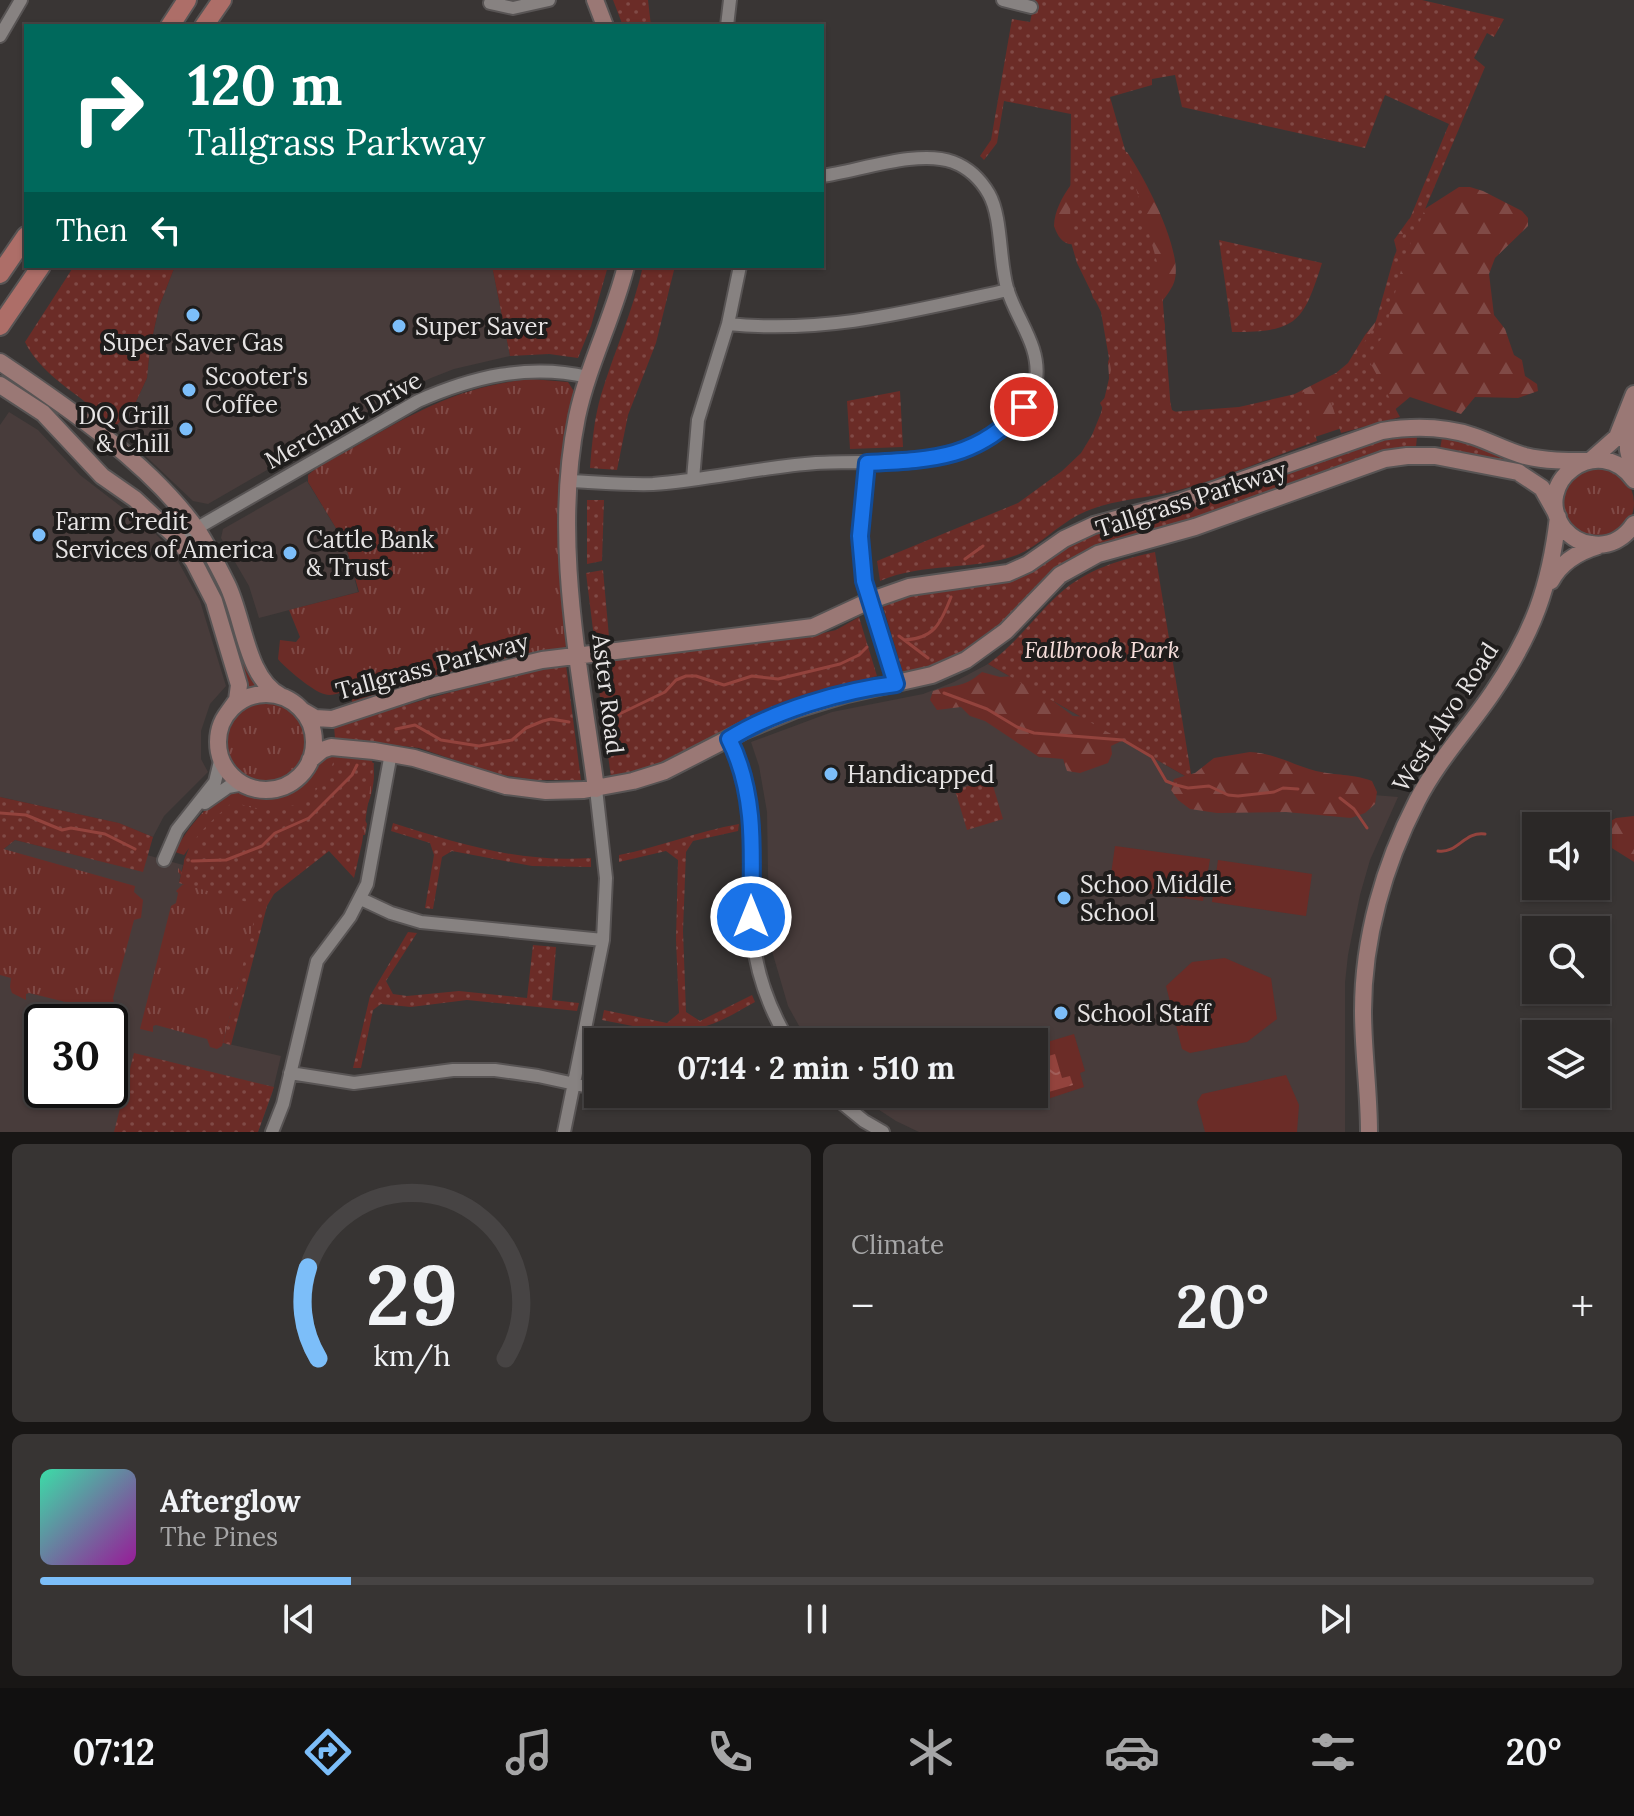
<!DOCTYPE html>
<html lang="en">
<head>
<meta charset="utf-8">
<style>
	:root { --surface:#2b2827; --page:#373433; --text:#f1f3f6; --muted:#a6a6a7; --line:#474444; --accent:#7cbef9 }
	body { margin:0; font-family:Lora,serif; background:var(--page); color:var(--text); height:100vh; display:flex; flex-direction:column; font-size:30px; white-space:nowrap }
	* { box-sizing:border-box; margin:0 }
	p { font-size:26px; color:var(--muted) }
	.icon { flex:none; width:44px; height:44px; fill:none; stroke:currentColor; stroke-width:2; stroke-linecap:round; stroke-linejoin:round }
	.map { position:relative; height:1132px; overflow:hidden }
	.drawer { display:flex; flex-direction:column; gap:12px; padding:12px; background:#181615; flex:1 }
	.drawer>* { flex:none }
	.guide { position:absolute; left:24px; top:24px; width:800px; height:244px; border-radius:0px; box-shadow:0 2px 6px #0004,0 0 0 2px var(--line); background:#00695c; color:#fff; overflow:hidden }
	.controls { position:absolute; left:1522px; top:812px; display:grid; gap:16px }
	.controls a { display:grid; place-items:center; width:88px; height:88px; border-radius:0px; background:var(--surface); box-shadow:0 2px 6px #0004,0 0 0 2px var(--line); font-size:40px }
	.speed { position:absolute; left:24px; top:1004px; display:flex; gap:16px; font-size:40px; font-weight:700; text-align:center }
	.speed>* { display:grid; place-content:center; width:104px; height:104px; border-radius:50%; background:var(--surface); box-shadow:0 2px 6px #0004,0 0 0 2px var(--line); line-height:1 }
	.speed .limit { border:4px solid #111; border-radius:12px; background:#fff; color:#111 }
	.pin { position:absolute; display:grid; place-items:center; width:68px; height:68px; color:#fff; margin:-34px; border:4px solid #fff; border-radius:50%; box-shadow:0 2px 8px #0007 }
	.me { position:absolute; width:88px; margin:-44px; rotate:0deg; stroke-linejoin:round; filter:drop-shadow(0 0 6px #0008) }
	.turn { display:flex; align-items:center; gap:28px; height:168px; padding:0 32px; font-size:36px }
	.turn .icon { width:104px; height:104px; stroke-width:2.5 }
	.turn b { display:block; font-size:56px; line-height:68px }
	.then { display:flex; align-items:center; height:76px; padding:0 32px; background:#0003; gap:16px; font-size:30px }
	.big { font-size:60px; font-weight:700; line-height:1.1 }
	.drawer .widget { flex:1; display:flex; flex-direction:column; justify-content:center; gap:12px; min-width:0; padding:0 28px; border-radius:12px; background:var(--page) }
	.drawer .dial { align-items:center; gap:0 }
	.dial svg { height:208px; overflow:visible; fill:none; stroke:var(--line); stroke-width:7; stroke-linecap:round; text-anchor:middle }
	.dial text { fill:var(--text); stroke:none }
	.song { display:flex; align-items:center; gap:24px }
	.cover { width:96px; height:96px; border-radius:12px; background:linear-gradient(135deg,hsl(160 70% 55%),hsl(300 70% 35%)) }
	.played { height:8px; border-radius:4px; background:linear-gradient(90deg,var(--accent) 20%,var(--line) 20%) }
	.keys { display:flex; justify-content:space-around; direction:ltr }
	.heat { display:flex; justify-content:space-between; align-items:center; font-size:44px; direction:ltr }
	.drawer .tiles { flex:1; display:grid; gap:12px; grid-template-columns:1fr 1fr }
	.widget:last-child { grid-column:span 2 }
	.trip { position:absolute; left:584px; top:1028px; width:464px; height:80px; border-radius:0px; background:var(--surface); box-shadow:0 2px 6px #0004,0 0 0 2px var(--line); font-weight:700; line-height:80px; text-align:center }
	.tabs { display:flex; height:128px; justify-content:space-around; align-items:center; background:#111010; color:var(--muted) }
	.tabs .icon { width:56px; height:56px }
	.tabs .current { color:var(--accent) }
	.tabs b { font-size:36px; color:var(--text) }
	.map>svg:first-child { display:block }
</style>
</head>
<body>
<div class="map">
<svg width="1634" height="1132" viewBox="0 0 1634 1132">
	<defs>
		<pattern id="grass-tufts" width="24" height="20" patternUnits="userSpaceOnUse" patternTransform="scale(2)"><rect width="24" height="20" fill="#6b2c27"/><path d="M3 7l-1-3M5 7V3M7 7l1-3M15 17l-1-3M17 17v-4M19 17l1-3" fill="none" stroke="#804a46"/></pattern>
		<pattern id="forest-firs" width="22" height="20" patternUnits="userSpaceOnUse" patternTransform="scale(2)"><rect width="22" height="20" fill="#6b2c27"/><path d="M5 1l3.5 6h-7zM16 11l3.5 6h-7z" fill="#804a46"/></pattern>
		<pattern id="park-dots" width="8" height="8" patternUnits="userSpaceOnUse" patternTransform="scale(2)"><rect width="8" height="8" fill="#6b2c27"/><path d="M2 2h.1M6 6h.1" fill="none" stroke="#804a46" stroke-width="1.8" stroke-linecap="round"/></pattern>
		<pattern id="water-ripples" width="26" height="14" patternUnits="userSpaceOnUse" patternTransform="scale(2)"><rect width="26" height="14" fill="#93433d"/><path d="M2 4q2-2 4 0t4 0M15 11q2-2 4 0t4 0" fill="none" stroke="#a25e59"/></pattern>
	</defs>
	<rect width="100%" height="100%" fill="#393534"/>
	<path fill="#483c3b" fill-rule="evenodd" d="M175,266H492L510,356L454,369L431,378L406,390L208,504L193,501L115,427L134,406L147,378L150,348L159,307Z
		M9,412L38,430L80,475L154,532L174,554L200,601L226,686L210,704L201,731V759L208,772L164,816L153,837L118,823L0,797V425Z
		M307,481L345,543L358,592L259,618L249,586L221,538L223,529Z
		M988,664L1192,780L1398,797L1370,860L1360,895L1348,955L1345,983V1132H919L896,1121L855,1094H1034V1042H808L788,1006L772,951L769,929L767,812L759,766L751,742L832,712L923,694L954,682Z
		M15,840L142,871L147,855L183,865L179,882L258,905L224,1043L281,1056L272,1094L258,1132H0V852ZM42,1022H110V1090H42Z"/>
	<path fill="url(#grass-tufts)" d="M531,379L568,382L575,393L570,413L568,640L565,648L354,706C345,682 339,699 324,694C314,692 284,667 278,659L280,640L296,642L300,637L289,610L359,592L345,543L308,482V475C321,463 341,455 356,446C417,411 460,386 531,379Z
		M1562 503a36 36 0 1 1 72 0a36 36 0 1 1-72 0Z
		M201,554L238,625L258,689L245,693L197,556Z
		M226 741a42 42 0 1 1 84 0a42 42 0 1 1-84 0Z
		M329,752L374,758L372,761C377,773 372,798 365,810L183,877L178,872V868L183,873L184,860L189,848L184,855L175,852C185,830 216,791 240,789C259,788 266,798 289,789C308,781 312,761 329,752Z
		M363,816L367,824L365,835H345L260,902L222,1046L217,1049L210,1047L207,1039L156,1025L153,1026V1032L140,1029L171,906L176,903L178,893L176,891L182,885Z
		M0,848L135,886L134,892L143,900L141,918L134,920L113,998L114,1003L120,1002L112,1017L103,1020L94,1017L90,1008L29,993L26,994V1000L12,993L10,987L11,978L0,975Z"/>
	<path fill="url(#forest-firs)" d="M1107,150L1127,152C1144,176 1182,249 1175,279C1173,288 1165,298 1159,305L1165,325L1160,359L1172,410L1178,413L1181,423L1192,429L1206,427L1243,409L1277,403L1336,373L1348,363L1365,335L1382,314L1383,302L1398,276V256L1394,240L1409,219L1459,187H1470L1483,191L1522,211L1528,218V226L1495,258L1489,274L1494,315L1505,329L1514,355L1522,360L1525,376L1537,384L1538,391L1518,398L1475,397L1461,414L1410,397L1392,412L1360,422L1306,440L1188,470L1145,488H1127L1105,456L1099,424L1107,417L1100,403L1110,392L1108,362L1113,346L1109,316L1093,298L1088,281L1089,267L1099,245L1103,201L1100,198L1093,200C1085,215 1086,230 1076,244C1063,246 1058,237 1054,226C1055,197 1084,166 1107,150Z
		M982,672L1000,677L1014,676L1036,688L1073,716L1090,717L1128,738L1111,746L1112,754L1108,763L1080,773L1067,771L1063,759L1039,757L985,721L970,716L961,707L937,710L930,700L933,691C955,683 961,690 982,672Z
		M1250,752C1274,753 1293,765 1316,771C1337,776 1350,773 1372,781L1377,792L1375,804L1365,813L1351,818L1286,812L1217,813L1190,809L1178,800L1171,790L1174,779L1195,773L1214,758Z
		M1634,816V862L1596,838V829L1616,818Z"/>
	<path fill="url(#park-dots)" d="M613,0H648L651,26H623Z
		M1035,0H1422L1504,19L1494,37L1487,33L1474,58L1485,67L1404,259L1384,335L1367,357L1400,417L1341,433L1325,383L1344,372L1374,328L1394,257L1449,124L1385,95L1365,148L1182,107L1175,75L1152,79V85L1110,97L1161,276L1171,412L1239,407L1304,392L1317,441C1271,457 1225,478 1179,490C1146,499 1109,499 1078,515C1057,526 1039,546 1017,555C973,571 923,562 880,581L877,561L1018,503L1062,471L1081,453L1092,435L1101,413L1111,370L1101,312L1077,263L1070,239L1071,114L1004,101L997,143L984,160L980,156L991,140L1012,19L1030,22Z
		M1219,240L1322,263C1303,323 1297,332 1232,332Z
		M74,266H175L159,307L150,348L147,378L134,406L115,427C87,398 43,379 25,342Z
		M492,266H608L591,326L578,358L549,354L510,356Z
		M643,266H675L656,343L628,415L617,470L590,468C592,444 594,419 601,395C614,352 633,311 643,266Z
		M900,391L903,447L850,449L847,401Z
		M1417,436L1416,447L1375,452L1197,517L1098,544L1048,574L1012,614L987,637L943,662L903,673L882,603L925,592L1016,579L1027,575L1074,542L1107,528L1190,507L1371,442Z
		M1442,438L1473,445L1506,460L1440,449Z
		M587,500H604L602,561L587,564Z
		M1155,552L1192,780L988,664C1016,644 1034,617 1059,594C1087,569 1119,560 1155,552Z
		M603,570L609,637L594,638L586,573Z
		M859,617L877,676L777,706L661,763L611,777L595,661L811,636L836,630Z
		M566,665L581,780H535L496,774L419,748L335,738L334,727C411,703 487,680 566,665Z
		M334,760L374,763L362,843L354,878L329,851L274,894L267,906L231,1045L223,1043L258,905L179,883C189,838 200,831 234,801C275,822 320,804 334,760Z
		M991,779L1003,819L967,830L955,790Z
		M0,797L119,823L153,837L143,872L15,840L0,852Z
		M393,823C459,844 521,863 591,858V867L532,866L452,851L442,857L433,909L425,908L434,855L430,843L391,831Z
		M739,824L738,831L693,841L686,852L683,931L686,1012L700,1021L752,995L755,1002C740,1010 725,1020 709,1025C675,1038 637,1026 602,1020L604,1010L667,1023L679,1013L676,939L678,860L666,851L619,862V855C660,847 698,831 739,824Z
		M408,932L417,933L386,981L393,994L407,996L459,991L527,998L533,945L556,947L552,1000L579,1003L577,1011L467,1000L411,1007L381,1004L373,1010L361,1068H353L370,996Z
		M134,1053L274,1087L258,1132H114Z"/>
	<path fill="#6b2c27" d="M1115,846L1210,859L1203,901L1109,888Z
		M1218,860L1312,874L1306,916L1212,902Z
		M1225,958L1271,978L1277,1019L1247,1042L1190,1053L1182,1049L1166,986L1192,962Z
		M1074,1034L1085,1071L1080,1073L1084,1087L1017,1109L1014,1099L1019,1098L1018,1094H1034V1046Z
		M1286,1075L1299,1105L1297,1132H1205L1197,1102L1202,1094Z"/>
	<path fill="url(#water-ripples)" d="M1055,1054L1062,1078L1070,1076L1073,1085L1038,1095L1034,1071L1045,1067L1042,1058Z"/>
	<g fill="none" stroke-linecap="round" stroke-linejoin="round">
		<path stroke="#93433d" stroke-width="3" d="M965,559L983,546
			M899,636L928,658
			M904,640C934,639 941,623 951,597
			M944,693L987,709L1017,727L1034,733L1123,740L1152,757L1166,781L1176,785L1188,788L1209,786L1228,795L1238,796L1274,792L1283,788L1298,789
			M607,720L665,692L676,680L686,676H696L724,685L752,676L778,679L840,664L859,655L867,647
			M396,729L415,725L441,740L479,746L512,740L526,728L543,721L551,719L569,722
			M1340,798L1354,809L1367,828
			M0,813L26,815L62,830L71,828L105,834L135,849
			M1438,851C1458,854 1464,831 1485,834
			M192,861L226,860L262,846L275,833L309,818L352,775L357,765"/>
		<defs>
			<path id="street" d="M1003,0L1031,7
				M490,3L513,8L549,0
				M727,26L730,0
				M0,36L21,0
				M728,324C827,334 912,311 1008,290
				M867,463L860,536L864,581L896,684
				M693,479L698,420L728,324L740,266
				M569,481C597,482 625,485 653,484C708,480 761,467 816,463C874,459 935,470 988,439C1009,427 1032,404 1036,380C1041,346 1016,319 1007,288C999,260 1002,217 989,194C981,180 969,168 953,162C918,149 859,171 822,176
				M178,539L418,401C472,377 529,363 588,377
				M729,739C761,803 745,870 753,939C757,976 770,1010 789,1042
				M205,803L228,787L244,784
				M164,860L177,830L215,782L221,757
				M361,899L391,913L421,922L603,940
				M290,1073L354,1083L453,1070H495L538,1076L598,1089
				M624,1094L671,1101L723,1094
				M831,1094L864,1121L883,1132
				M272,1132L283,1104L317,961L350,917L367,884L391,753
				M564,1132L603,940L606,878L596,789"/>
			<path id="secondary" d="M595,0L605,26
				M0,362C67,407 151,464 198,531C209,548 218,566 227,584C244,618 246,678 281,696
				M0,385L43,413L102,476L135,499L178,539L194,562L214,601L239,685L237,700L227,714
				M1628,421V450L1634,477
				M1591,460L1617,437L1634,394
				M1634,480C1599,430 1529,483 1564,529C1571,537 1581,543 1591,544C1609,547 1624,539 1634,524
				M1551,581C1561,562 1578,552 1598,546
				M218 742a48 48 0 1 1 96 0a48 48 0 1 1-96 0Z
				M303,711L315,718L332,719L429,687L542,660L813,627L869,601L909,587L1008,573L1028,564L1064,539L1094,525L1179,502L1382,431C1413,426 1443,426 1473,436C1491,442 1507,451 1525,456C1545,461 1567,461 1587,461
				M310,760L322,750L331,747L374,751L414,758L506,786L546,791L584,790L633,781L665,771L743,731L794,710L847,694L932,675L966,660L1006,631L1060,575L1098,554L1195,527L1385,459L1407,456H1435L1518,472L1542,488L1556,513
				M596,789C580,667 552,540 577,417C588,365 613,318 626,266
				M1369,1132C1369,1091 1363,1051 1363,1011C1363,938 1384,865 1417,801C1438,760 1468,729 1493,692C1533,633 1550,587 1558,517"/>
			<path id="primary" d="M170,26L187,0
				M204,26L222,0
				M0,274L26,236
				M0,326L41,266"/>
		</defs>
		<use href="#street" stroke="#585454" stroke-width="16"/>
		<use href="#secondary" stroke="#585454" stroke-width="20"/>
		<use href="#primary" stroke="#585454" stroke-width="22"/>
		<use href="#street" stroke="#878281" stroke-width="12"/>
		<use href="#secondary" stroke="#9a7875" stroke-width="16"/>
		<use href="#primary" stroke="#ad6e68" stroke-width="18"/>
	</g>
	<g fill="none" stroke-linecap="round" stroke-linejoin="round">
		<defs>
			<path id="route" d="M751,917C752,856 757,794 729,739C773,711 844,690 896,684L864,581L860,536L867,463C932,460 978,459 1024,407"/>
		</defs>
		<use href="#route" stroke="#114b97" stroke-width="20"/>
		<use href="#route" stroke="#1a73e8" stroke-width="14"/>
	</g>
	<g fill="#7cbef9" stroke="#1f1d1c" stroke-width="3">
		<circle cx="193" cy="315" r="8"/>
		<circle cx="399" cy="326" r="8"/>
		<circle cx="189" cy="390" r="8"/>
		<circle cx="186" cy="429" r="8"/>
		<circle cx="39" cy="535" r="8"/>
		<circle cx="290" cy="553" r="8"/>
		<circle cx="831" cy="774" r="8"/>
		<circle cx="1064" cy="898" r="8"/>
		<circle cx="1061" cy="1013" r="8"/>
	</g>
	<g text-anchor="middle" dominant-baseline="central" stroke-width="8" stroke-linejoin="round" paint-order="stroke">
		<g font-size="24" fill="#e7e4e4" stroke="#1f1d1c" text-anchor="start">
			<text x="415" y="326">Super Saver</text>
			<text x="193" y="342" text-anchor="middle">Super Saver Gas</text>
			<text x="205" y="376">Scooter's<tspan x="205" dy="28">Coffee</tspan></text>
			<text x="170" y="415" text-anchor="end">DQ Grill<tspan x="170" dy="28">&amp; Chill</tspan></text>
			<text x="55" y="521">Farm Credit<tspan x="55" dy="28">Services of America</tspan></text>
			<text x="306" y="539">Cattle Bank<tspan x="306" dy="28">&amp; Trust</tspan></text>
			<text x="847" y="774">Handicapped</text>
			<text x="1080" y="884">Schoo Middle<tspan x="1080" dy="28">School</tspan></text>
			<text x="1077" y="1013">School Staff</text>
		</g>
		<g font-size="24" fill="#e7e4e4" stroke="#1f1d1c">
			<text transform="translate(343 420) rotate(-29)">Merchant Drive</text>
			<text transform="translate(1191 499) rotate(-18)">Tallgrass Parkway</text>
			<text transform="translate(432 666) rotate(-15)">Tallgrass Parkway</text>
			<text transform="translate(608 694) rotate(83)">Aster Road</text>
			<text transform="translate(1445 717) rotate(-57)">West Alvo Road</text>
		</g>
		<g font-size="24" font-style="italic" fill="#f6ddda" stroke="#1f1d1c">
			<text x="1102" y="649">Fallbrook Park</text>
		</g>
	</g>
</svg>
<div class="controls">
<a><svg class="icon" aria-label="sound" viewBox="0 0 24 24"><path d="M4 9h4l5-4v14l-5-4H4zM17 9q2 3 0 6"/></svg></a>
<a><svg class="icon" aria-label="search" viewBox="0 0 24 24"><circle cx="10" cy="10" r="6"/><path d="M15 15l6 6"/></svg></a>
<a><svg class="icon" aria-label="layers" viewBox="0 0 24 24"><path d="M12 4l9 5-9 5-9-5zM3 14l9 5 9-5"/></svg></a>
</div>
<div class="speed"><div class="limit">30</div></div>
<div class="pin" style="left:1024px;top:407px;background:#d93025"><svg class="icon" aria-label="arrive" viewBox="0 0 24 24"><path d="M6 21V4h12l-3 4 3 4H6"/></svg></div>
<svg class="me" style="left:751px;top:917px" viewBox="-20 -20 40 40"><circle r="17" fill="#1a73e8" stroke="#fff" stroke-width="3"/><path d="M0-11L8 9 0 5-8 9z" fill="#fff"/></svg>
<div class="trip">07:14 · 2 min · 510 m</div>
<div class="guide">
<div class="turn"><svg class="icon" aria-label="right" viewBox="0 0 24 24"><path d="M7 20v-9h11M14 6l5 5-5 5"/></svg><div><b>120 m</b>Tallgrass Parkway</div></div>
<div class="then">Then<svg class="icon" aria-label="left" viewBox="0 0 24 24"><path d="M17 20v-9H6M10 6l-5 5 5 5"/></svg></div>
</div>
</div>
<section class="drawer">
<div class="tiles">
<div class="widget dial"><svg viewBox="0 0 100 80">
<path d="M14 69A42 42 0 1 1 86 69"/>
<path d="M14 69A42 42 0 0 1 10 34" stroke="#7cbef9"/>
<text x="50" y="56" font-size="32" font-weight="700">29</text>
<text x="50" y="72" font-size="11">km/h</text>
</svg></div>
<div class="widget"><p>Climate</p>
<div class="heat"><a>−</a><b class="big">20°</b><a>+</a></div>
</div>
<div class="widget">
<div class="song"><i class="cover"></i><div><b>Afterglow</b><p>The Pines</p></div></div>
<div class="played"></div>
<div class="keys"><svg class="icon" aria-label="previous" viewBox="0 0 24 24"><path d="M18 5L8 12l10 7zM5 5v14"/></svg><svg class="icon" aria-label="pause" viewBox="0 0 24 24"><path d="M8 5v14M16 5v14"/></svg><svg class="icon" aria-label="next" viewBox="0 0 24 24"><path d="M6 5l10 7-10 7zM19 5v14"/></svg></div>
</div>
</div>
</section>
<nav class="tabs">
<b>07:12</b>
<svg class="icon current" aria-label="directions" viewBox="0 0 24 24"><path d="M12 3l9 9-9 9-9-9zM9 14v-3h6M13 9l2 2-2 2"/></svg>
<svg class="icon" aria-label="music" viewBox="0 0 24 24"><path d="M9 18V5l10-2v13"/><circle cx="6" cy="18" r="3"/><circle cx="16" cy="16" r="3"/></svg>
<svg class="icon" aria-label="phone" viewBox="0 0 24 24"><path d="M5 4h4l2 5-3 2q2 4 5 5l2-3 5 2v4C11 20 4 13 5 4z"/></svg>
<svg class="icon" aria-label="climate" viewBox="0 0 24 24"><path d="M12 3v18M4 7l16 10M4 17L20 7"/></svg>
<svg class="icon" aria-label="car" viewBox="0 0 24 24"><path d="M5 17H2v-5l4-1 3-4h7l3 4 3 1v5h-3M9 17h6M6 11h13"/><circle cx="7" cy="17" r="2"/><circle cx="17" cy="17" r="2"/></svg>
<svg class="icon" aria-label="filters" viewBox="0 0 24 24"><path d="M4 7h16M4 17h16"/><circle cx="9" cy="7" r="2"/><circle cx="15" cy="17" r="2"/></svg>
<b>20°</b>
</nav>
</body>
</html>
